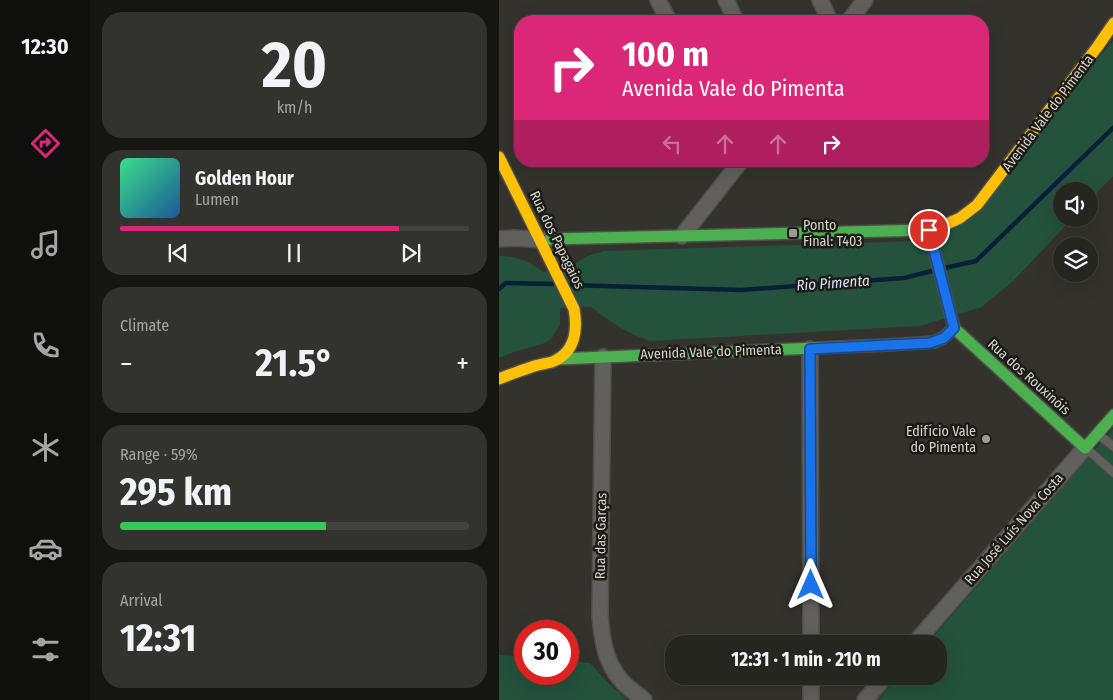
<!DOCTYPE html>
<html lang="en">
<head>
<meta charset="utf-8">
<style>
	:root { --surface:#262621; --page:#32322e; --text:#f1f3f6; --muted:#a4a5a5; --line:#42433f; --accent:#db2777 }
	body { margin:0; font-family:"Fira Sans Condensed",sans-serif; background:var(--page); color:var(--text); height:100vh; display:flex; flex-direction:column; font-size:19px; white-space:nowrap }
	* { box-sizing:border-box; margin:0 }
	p { font-size:16px; color:var(--muted) }
	.icon { flex:none; width:28px; height:28px; fill:none; stroke:currentColor; stroke-width:2; stroke-linecap:round; stroke-linejoin:round }
	.map { position:relative; flex:1; overflow:hidden }
	.sheet { display:flex; flex-direction:column; gap:12px; padding:12px; background:#151512; width:409px }
	.sheet>* { flex:none }
	.hud { position:absolute; left:15px; top:15px; width:475px; height:152px; border-radius:20px; box-shadow:0 5px 20px #0002,0 0 0 1px var(--line); background:#db2777; color:#fff; overflow:hidden }
	.fabs { position:absolute; left:554px; top:182px; display:grid; gap:10px }
	.fabs a { display:grid; place-items:center; width:45px; height:45px; border-radius:50%; background:var(--surface); box-shadow:0 5px 20px #0002,0 0 0 1px var(--line); font-size:25px }
	.speed { position:absolute; left:15px; top:620px; display:flex; gap:10px; font-size:25px; font-weight:700; text-align:center }
	.speed>* { display:grid; place-content:center; width:65px; height:65px; border-radius:50%; background:var(--surface); box-shadow:0 5px 20px #0002,0 0 0 1px var(--line); line-height:1 }
	.speed .limit { border:8px solid #d22; background:#fff; color:#111 }
	.pin { position:absolute; display:grid; place-items:center; width:42px; height:42px; color:#fff; margin:-21px; border:2px solid #fff; border-radius:50%; box-shadow:0 1px 5px #0007 }
	.me { position:absolute; width:55px; margin:-28px; rotate:0deg; stroke-linejoin:round; filter:drop-shadow(0 0 4px #0008) }
	.turn { display:flex; align-items:center; gap:18px; height:105px; padding:0 25px; font-size:22px }
	.turn .icon { width:65px; height:65px; stroke-width:2.5 }
	.turn b { display:block; font-size:35px; line-height:42px }
	.lanes { display:flex; align-items:center; height:48px; padding:0 25px; background:#0003; justify-content:center; gap:25px; direction:ltr }
	.lanes .off { opacity:.35 }
	.big { font-size:38px; font-weight:700; line-height:1.1 }
	.sheet .card { flex:1; display:flex; flex-direction:column; justify-content:center; gap:8px; min-width:0; padding:0 18px; border-radius:20px; background:var(--page) }
	.sheet .dial { align-items:center; gap:0 }
	.dial b { font-size:65px; line-height:1 }
	.song { display:flex; align-items:center; gap:15px }
	.cover { width:60px; height:60px; border-radius:8px; background:linear-gradient(135deg,hsl(150 70% 55%),hsl(210 70% 35%)) }
	.played { height:5px; border-radius:2px; background:linear-gradient(90deg,var(--accent) 80%,var(--line) 80%) }
	.keys { display:flex; justify-content:space-around; direction:ltr }
	.heat { display:flex; justify-content:space-between; align-items:center; font-size:28px; direction:ltr }
	.charge { height:8px; border-radius:4px; background:linear-gradient(90deg,#34c759 59%,var(--line) 0) }
	.trip { position:absolute; left:166px; top:635px; width:282px; height:50px; border-radius:20px; background:var(--surface); box-shadow:0 5px 20px #0002,0 0 0 1px var(--line); font-weight:700; line-height:50px; text-align:center }
	main { display:flex; flex:1; min-height:0 }
	.tabs { display:flex; flex-direction:column; width:90px; justify-content:space-around; align-items:center; background:#0f0f0d; color:var(--muted) }
	.tabs .icon { width:35px; height:35px }
	.tabs .active { color:var(--accent) }
	.tabs b { font-size:22px; color:var(--text) }
	.map>svg:first-child { display:block }
</style>
</head>
<body>
<main>
<nav class="tabs">
<b>12:30</b>
<svg class="icon active" aria-label="directions" viewBox="0 0 24 24"><path d="M12 3l9 9-9 9-9-9zM9 14v-3h6M13 9l2 2-2 2"/></svg>
<svg class="icon" aria-label="music" viewBox="0 0 24 24"><path d="M9 18V5l10-2v13"/><circle cx="6" cy="18" r="3"/><circle cx="16" cy="16" r="3"/></svg>
<svg class="icon" aria-label="phone" viewBox="0 0 24 24"><path d="M5 4h4l2 5-3 2q2 4 5 5l2-3 5 2v4C11 20 4 13 5 4z"/></svg>
<svg class="icon" aria-label="climate" viewBox="0 0 24 24"><path d="M12 3v18M4 7l16 10M4 17L20 7"/></svg>
<svg class="icon" aria-label="car" viewBox="0 0 24 24"><path d="M5 17H2v-5l4-1 3-4h7l3 4 3 1v5h-3M9 17h6M6 11h13"/><circle cx="7" cy="17" r="2"/><circle cx="17" cy="17" r="2"/></svg>
<svg class="icon" aria-label="filters" viewBox="0 0 24 24"><path d="M4 7h16M4 17h16"/><circle cx="9" cy="7" r="2"/><circle cx="15" cy="17" r="2"/></svg>
</nav>
<section class="sheet">
<div class="card dial"><b>20</b><p>km/h</p></div>
<div class="card">
<div class="song"><i class="cover"></i><div><b>Golden Hour</b><p>Lumen</p></div></div>
<div class="played"></div>
<div class="keys"><svg class="icon" aria-label="previous" viewBox="0 0 24 24"><path d="M18 5L8 12l10 7zM5 5v14"/></svg><svg class="icon" aria-label="pause" viewBox="0 0 24 24"><path d="M8 5v14M16 5v14"/></svg><svg class="icon" aria-label="next" viewBox="0 0 24 24"><path d="M6 5l10 7-10 7zM19 5v14"/></svg></div>
</div>
<div class="card"><p>Climate</p>
<div class="heat"><a>−</a><b class="big">21.5°</b><a>+</a></div>
</div>
<div class="card"><p>Range · 59%</p><b class="big">295 km</b><div class="charge"></div></div>
<div class="card"><p>Arrival</p><b class="big">12:31</b></div>
</section>
<div class="map">
<svg width="615" height="700" viewBox="0 0 615 700">
	<rect width="100%" height="100%" fill="#33322c"/>
	<path fill="#24523c" d="M614,41V176L590,201V191H562V219H573L515,280L483,307L421,326L151,341C127,333 112,322 92,307L61,308V325L53,338L46,343L12,353L0,358V256C18,256 30,261 44,272L72,269C82,257 91,255 105,251L417,241L447,235Z
		M614,429V700H379L400,676H440V644H428Z
		M0,655L26,657V674H69V661L91,663L105,679L128,700H0Z"/>
	<g fill="none" stroke-linecap="round" stroke-linejoin="round">
		<path stroke="#062137" stroke-width="4.5" d="M446,268L477,261L615,127
			M70,285L242,290L405,278L433,271
			M0,289L7,283L54,284"/>
		<defs>
			<path id="lane" d="M600,435L615,447
				M588,449L615,473"/>
			<path id="street" d="M159,0L170,21
				M227,0L237,21
				M321,0L331,21
				M350,21L366,0
				M183,236L242,161
				M0,239L15,238L47,240
				M311,349L312,644
				M104,357L101,616C103,639 106,661 121,679C127,687 137,693 145,700
				M415,644L586,448
				M312,676V700
				M366,700L387,676"/>
			<path id="fast" d="M51,239L430,230L448,224
				M455,328L586,448L615,415
				M59,359L388,345"/>
			<path id="slow" d="M0,157L75,309C79,331 76,353 53,362C45,364 37,365 30,368C20,371 10,375 0,379
				M448,224L461,218L478,205L599,46L615,23"/>
			<path id="jam" d="M430,230L455,328
				M388,345L435,342L444,338L455,328"/>
		</defs>
		<use href="#lane" stroke="#4f4e49" stroke-width="10"/>
		<use href="#street" stroke="#4f4e49" stroke-width="18"/>
		<use href="#fast" stroke="#4f4e49" stroke-width="14"/>
		<use href="#slow" stroke="#4f4e49" stroke-width="14"/>
		<use href="#jam" stroke="#4f4e49" stroke-width="14"/>
		<use href="#lane" stroke="#61605c" stroke-width="8"/>
		<use href="#street" stroke="#61605c" stroke-width="15"/>
		<use href="#fast" stroke="#4caf50" stroke-width="11"/>
		<use href="#slow" stroke="#ffc107" stroke-width="11"/>
		<use href="#jam" stroke="#c62828" stroke-width="11"/>
	</g>
	<g fill="none" stroke-linecap="round" stroke-linejoin="round">
		<defs>
			<path id="route" d="M312,585L311,349L431,343L445,338L455,328L430,230"/>
		</defs>
		<use href="#route" stroke="#114b97" stroke-width="12"/>
		<use href="#route" stroke="#1a73e8" stroke-width="9"/>
	</g>
	<g fill="#9c9b94" stroke="#1d1b16" stroke-width="2">
		<rect x="289" y="228" width="10" height="10" rx="2.5"/>
		<circle cx="487" cy="439" r="5"/>
	</g>
	<g text-anchor="middle" dominant-baseline="central" stroke-width="5" stroke-linejoin="round" paint-order="stroke">
		<g font-size="14" fill="#d4d3cc" stroke="#1d1b16">
			<text transform="translate(549 113) rotate(-53)">Avenida Vale do Pimenta</text>
			<text transform="translate(58 240) rotate(64)">Rua dos Papagaios</text>
			<text transform="translate(212 352) rotate(-2)">Avenida Vale do Pimenta</text>
			<text transform="translate(530 377) rotate(42)">Rua dos Rouxinóis</text>
			<text transform="translate(515 529) rotate(-49)">Rua José Luís Nova Costa</text>
			<text transform="translate(102 536) rotate(-89)">Rua das Garças</text>
		</g>
		<g font-size="14" fill="#d4d3cc" stroke="#1d1b16" text-anchor="start">
			<text x="304" y="225">Ponto<tspan x="304" dy="16">Final: T403</tspan></text>
			<text x="477" y="431" text-anchor="end">Edifício Vale<tspan x="477" dy="16">do Pimenta</tspan></text>
		</g>
		<g font-size="15" font-style="italic" fill="#d3e1f0" stroke="#1d1b16">
			<text transform="translate(334 283) rotate(-4)">Rio Pimenta</text>
		</g>
	</g>
</svg>
<div class="fabs">
<a><svg class="icon" aria-label="sound" viewBox="0 0 24 24"><path d="M4 9h4l5-4v14l-5-4H4zM17 9q2 3 0 6"/></svg></a>
<a><svg class="icon" aria-label="layers" viewBox="0 0 24 24"><path d="M12 4l9 5-9 5-9-5zM3 14l9 5 9-5"/></svg></a>
</div>
<div class="speed"><div class="limit">30</div></div>
<div class="pin" style="left:430px;top:230px;background:#d93025"><svg class="icon" aria-label="arrive" viewBox="0 0 24 24"><path d="M6 21V4h12l-3 4 3 4H6"/></svg></div>
<svg class="me" style="left:312px;top:585px" viewBox="-20 -20 40 40"><path d="M0-17L14 15 0 8-14 15z" fill="#1a73e8" stroke="#fff" stroke-width="4"/></svg>
<div class="trip">12:31 · 1 min · 210 m</div>
<div class="hud">
<div class="turn"><svg class="icon" aria-label="right" viewBox="0 0 24 24"><path d="M7 20v-9h11M14 6l5 5-5 5"/></svg><div><b>100 m</b>Avenida Vale do Pimenta</div></div>
<div class="lanes"><svg class="icon off" aria-label="left" viewBox="0 0 24 24"><path d="M17 20v-9H6M10 6l-5 5 5 5"/></svg><svg class="icon off" aria-label="ahead" viewBox="0 0 24 24"><path d="M12 20V5M6 11l6-6 6 6"/></svg><svg class="icon off" aria-label="ahead" viewBox="0 0 24 24"><path d="M12 20V5M6 11l6-6 6 6"/></svg><svg class="icon" aria-label="right" viewBox="0 0 24 24"><path d="M7 20v-9h11M14 6l5 5-5 5"/></svg></div>
</div>
</div>
</main>
</body>
</html>
